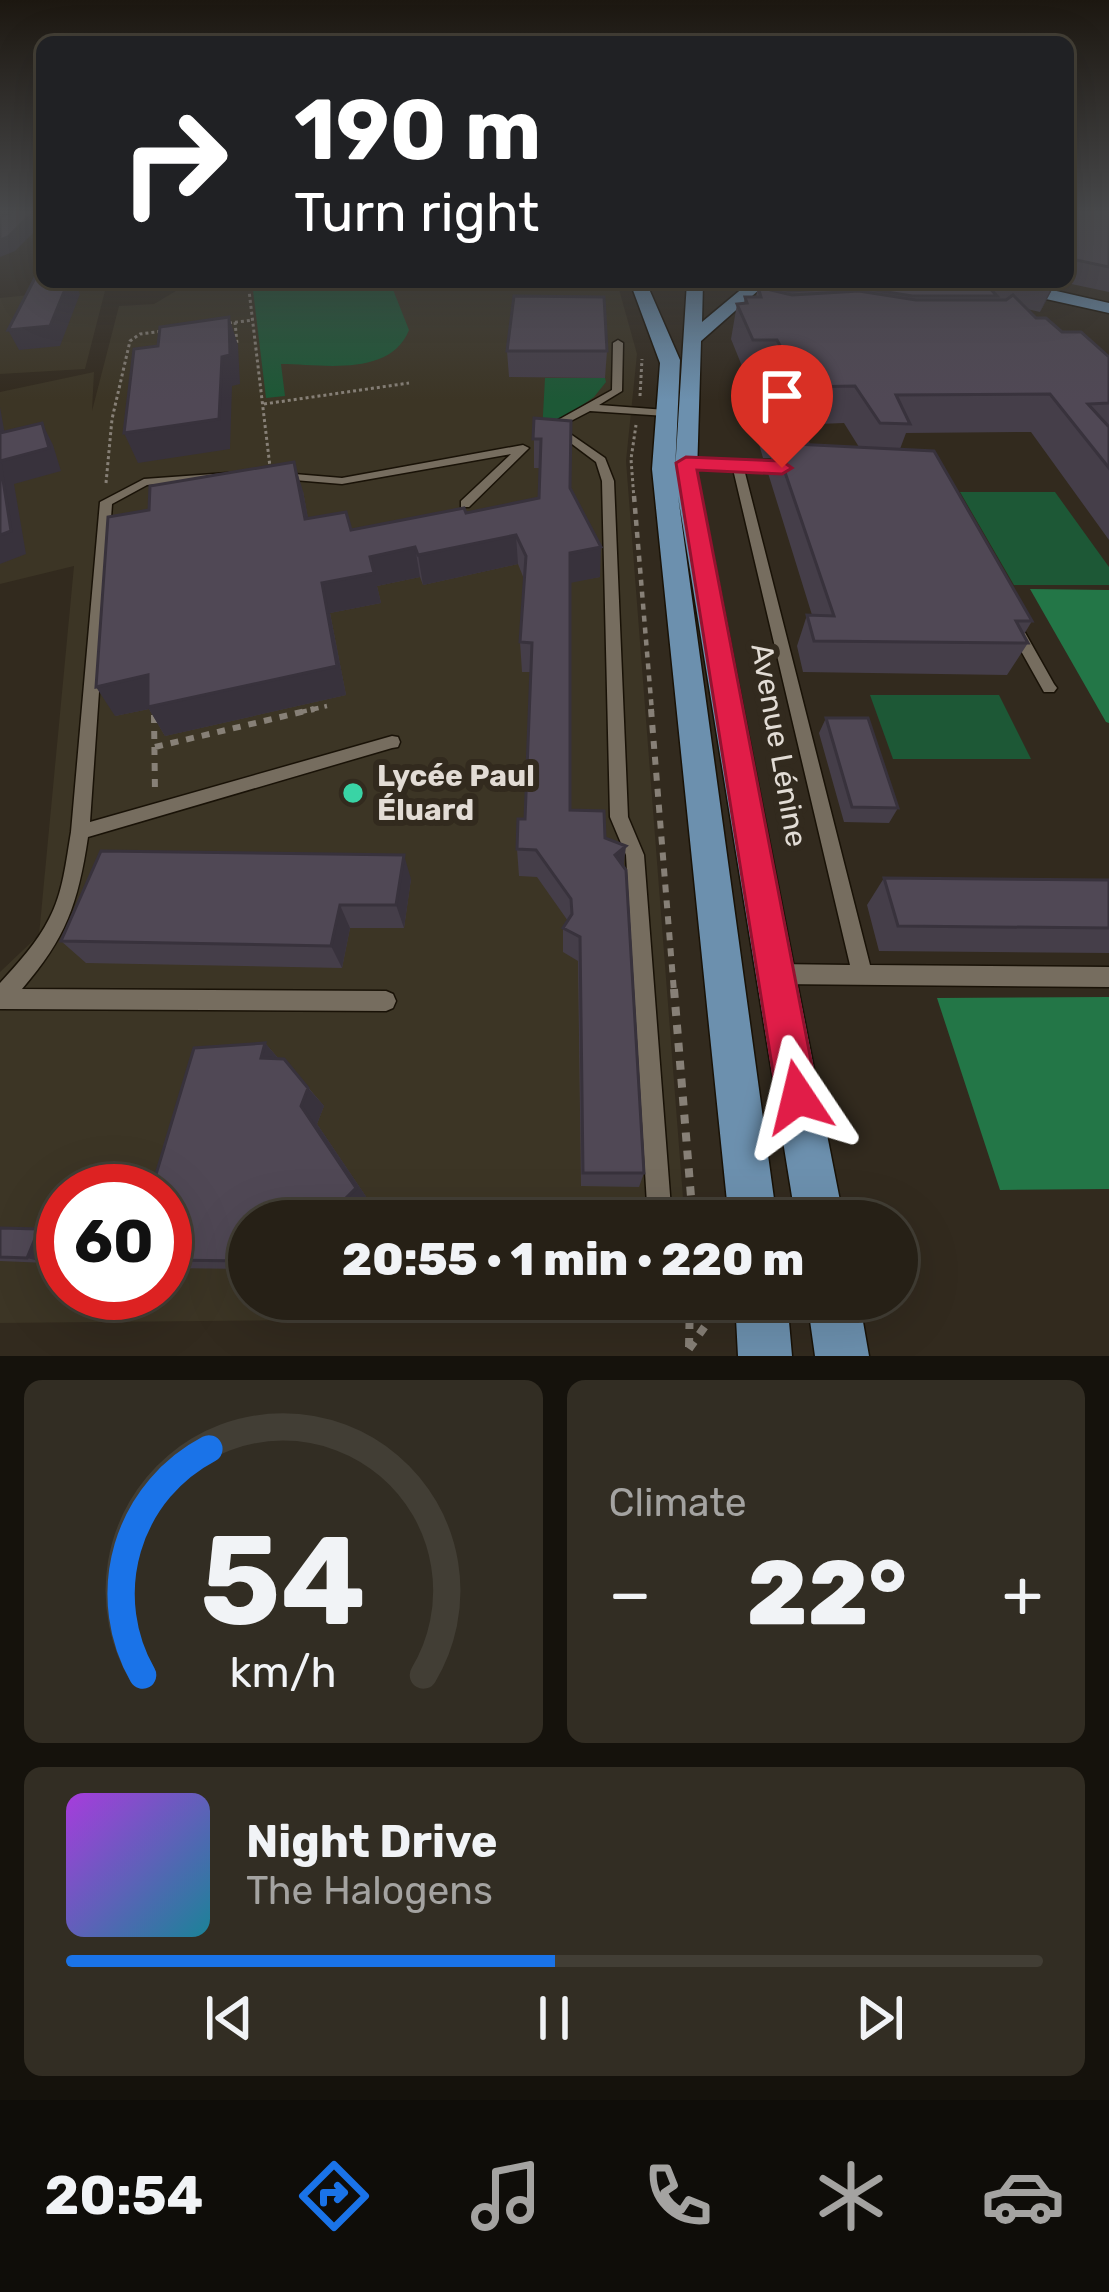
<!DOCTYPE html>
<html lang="en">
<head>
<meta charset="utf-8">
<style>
	:root { --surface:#262016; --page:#322d23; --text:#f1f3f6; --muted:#a4a3a1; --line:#423e35; --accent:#1a73e8 }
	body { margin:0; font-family:Rubik,sans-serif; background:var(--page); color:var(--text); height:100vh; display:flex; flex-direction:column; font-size:45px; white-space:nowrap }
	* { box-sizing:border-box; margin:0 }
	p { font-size:39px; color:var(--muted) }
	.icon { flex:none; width:66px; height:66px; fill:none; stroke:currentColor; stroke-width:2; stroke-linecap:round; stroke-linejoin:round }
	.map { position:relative; height:1356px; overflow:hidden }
	.side { display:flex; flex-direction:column; gap:24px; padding:24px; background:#15120c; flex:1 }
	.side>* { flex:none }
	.top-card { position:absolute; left:36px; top:36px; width:1038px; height:252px; border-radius:18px; box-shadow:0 12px 48px #0002,0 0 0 3px var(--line); background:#202124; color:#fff; overflow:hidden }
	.speed { position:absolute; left:36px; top:1164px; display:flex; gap:24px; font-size:60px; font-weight:700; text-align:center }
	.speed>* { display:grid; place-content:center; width:156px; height:156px; border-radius:50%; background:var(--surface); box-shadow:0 12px 48px #0002,0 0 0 3px var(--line); line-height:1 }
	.speed .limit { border:18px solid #d22; background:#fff; color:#111 }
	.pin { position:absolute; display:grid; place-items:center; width:102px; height:102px; color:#fff; margin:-123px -51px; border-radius:50% 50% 50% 0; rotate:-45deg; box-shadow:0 0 12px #0007 }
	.pin .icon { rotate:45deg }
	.me { position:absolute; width:132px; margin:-66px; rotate:350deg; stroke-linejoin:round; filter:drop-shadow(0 0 9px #0008) }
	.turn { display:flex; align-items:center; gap:42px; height:252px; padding:0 60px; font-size:54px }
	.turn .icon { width:156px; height:156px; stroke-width:2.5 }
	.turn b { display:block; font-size:84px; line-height:102px }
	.big { font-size:90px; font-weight:800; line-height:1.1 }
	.side .widget { flex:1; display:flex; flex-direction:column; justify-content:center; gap:18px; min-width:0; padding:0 42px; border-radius:18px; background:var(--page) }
	.side .dial { align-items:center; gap:0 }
	.dial svg { height:312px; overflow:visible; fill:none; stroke:var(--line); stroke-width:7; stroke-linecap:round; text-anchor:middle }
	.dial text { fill:var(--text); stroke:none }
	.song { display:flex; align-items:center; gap:36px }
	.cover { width:144px; height:144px; border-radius:18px; background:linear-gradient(135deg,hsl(280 70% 55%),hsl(190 70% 35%)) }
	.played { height:12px; border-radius:6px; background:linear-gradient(90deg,var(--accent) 50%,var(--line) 50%) }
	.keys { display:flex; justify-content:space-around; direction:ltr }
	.heat { display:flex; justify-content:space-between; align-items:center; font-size:66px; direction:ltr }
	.side .tiles { flex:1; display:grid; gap:24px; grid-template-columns:1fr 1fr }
	.widget:last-child { grid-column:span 2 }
	.trip { position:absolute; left:228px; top:1200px; width:690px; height:120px; border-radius:60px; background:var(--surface); box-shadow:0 12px 48px #0002,0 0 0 3px var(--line); font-weight:800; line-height:120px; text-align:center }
	.dock { display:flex; height:192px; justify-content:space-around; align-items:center; background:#0f0d09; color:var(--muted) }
	.dock .icon { width:84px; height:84px }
	.dock .selected { color:var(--accent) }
	.dock b { font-size:54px; color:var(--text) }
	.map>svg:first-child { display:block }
</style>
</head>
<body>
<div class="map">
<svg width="1109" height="1356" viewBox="0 0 1109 1356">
	<rect width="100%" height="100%" fill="#322a1e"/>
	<path fill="#3c3525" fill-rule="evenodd" d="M191,282H617L637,354L626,461L683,1198L668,1221H249V1299H615L603,1317L0,1323V972L39,935L74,566L0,584V392L94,372L92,411L119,306L154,304ZM63,1191H165V1293H63Z
		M106,287L85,369L0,374V298Z"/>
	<path fill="#1d5836" d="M252,282H390L409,330C390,378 320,364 281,364L285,396L266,398Z
		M545,378H605L606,382L594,397L542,433Z
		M960,492H1055L1109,567V585H1014Z
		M870,695H999L1031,759H893Z"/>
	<path fill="#237647" d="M1030,589L1109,590V723L1106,722Z
		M1109,997V1189L1000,1190L937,998Z"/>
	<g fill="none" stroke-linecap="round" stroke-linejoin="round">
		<defs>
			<path id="service" d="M618,340L623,343L622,391L599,405L666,410L671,413L666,416L590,411L567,423L566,431L605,458L614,481L628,817L644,855L672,1221H648L626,855L610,817L602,481L596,462L556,432L558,420L612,390L613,343Z
				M523,445L529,448L527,450L469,507H461V501L511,454L342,484L282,479L276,476L282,473L342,478Z
				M686,460L787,465L793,468L787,471L744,469L870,965L1109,967V987L776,984L769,981L766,974L769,967L776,964L850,965L733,469L682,465L680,463Z
				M228,473L234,476L232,478L147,485L112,504L90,822L392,736L398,737L400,742L398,747L392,748L88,837C78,904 66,938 22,989L386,991L393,994L396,1001L393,1008L386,1011L0,1009V983C18,963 37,943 49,919C63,893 66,861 71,832L100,502L144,479Z
				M1018,628L1023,629L1054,684L1057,688L1054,692H1044L1011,633Z"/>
			<path id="primary" d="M630,282H646L680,360L675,471L687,282H703L702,322L750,282H768L701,341L697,474L844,1221H796L678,496L777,1221H729L652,469L660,363Z
				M1052,290L1109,303V313L1046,299L1044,295Z
				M735,1299H787L792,1356H738Z
				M807,1299H859L869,1356H815Z"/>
		</defs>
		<use href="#service" stroke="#191207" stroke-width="3"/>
		<use href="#primary" stroke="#191207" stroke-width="3"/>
		<path stroke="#878077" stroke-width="3" stroke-dasharray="3 3" stroke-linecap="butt" d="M248,282L270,467
			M235,322L237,344
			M229,323L253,320
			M640,396L642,359
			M264,404L409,383
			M106,483L112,419L130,341L140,334L164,331
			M634,499L631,459L636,425"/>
		<path stroke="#878077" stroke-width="4.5" stroke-dasharray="6 6" stroke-linecap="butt" d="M634,496L652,712
			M301,712L327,706"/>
		<path stroke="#878077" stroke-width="6" stroke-dasharray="8 8" stroke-linecap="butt" d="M651,709L674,992
			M154,715L155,793
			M155,747L314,709"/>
		<path stroke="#878077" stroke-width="8" stroke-dasharray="9 9" stroke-linecap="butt" d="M674,989L693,1221
			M689,1347L690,1299
			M689,1349L720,1305"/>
		<use href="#service" fill="#766d5f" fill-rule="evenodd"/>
		<use href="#primary" fill="#6c90ae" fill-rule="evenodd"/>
	</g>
	<path fill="#453e49" d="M1068,210H1109V292L1062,282L1054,286L1040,312L1027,309L1036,318L1109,357V540L1031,432L906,433L900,449L1032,621L1023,636L1028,643L1007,675L803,672L797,646L807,615H812L768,473L771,458H763L759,444L762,428L808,444L859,447L844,423L793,425L769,376H746L731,339L737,304L744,303L745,297H756L758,287L766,289L771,282H1068Z
		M507,351H607L605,378L509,377Z
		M534,418L570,488L600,577L570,582V810L605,838L623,866L644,1173L639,1187L581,1186L578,961L563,952V928L568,921L537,877L519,876L517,849L525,819L531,672H522L520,642L524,579L518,564L423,585L420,577L377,586L381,603L330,613L346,695L165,736L149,709L115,716L303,491L308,519L351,530L466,513L539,498L540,468H534Z
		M826,718L898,808L889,823L844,822L819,733Z
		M884,878L1109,880V953L879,951L867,905Z
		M411,879L404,928H350L342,968L86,963L61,941Z
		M265,1043L279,1059H284L324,1106L317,1124L369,1201L350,1221H249V1269L165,1268V1191Z
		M0,1228L58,1234L47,1263L0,1261Z"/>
	<path fill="#38323c" d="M35,210H42V224L15,251L0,257V240Z
		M68,282H75L80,294L60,346L19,350L8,330Z
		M1045,282H1062L1054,286L1040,312L1051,288Z
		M229,317L238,345L240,384L232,386L230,449L138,463L124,433L222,357Z
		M0,407L9,457L0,441Z
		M42,423L53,445L61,471L14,484L26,554L0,564V461Z
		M294,462L303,491L314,549L305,519Z
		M516,535L518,564L423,585L418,555Z
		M415,547L420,577L377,586L381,603L330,613L346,695L165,736L149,709L115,716L96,687L322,583L370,557Z
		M601,547L600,577L570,583V553Z
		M626,846L623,872L615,855Z
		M404,855L411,879L404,928L396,905Z
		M340,905L350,928L342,968L331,946Z
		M265,1043L283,1064L261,1058Z
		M308,1088L324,1106L317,1124L369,1201L350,1221H333L301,1106Z
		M39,1229L58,1234L47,1263L27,1258Z"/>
	<path fill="#504855" stroke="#38323c" stroke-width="3" d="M19,210H35L8,237L0,240V216Z
		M1068,210H1109V267L1072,259L1068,261Z
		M42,277V282H68L50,326L8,330L35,278Z
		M771,282H984L997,296H912L856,287L790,291L767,286Z
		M1023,282H1055L1051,289Z
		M758,287L792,295L859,291L916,300H1006L1013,295L1036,318H1046L1062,332H1081L1109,357V403L1088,404L1109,427V468L1050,394L896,395L910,424L880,423L855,386L803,387L777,340H753L737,304L747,303L745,297H761Z
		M514,296L604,297L607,351H507Z
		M229,317L230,355L222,357L219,419L124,433L134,349L158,346L160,327Z
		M534,418L571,421L570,488L601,547L570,553V810L604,811L605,838L626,846L615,855L626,870L644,1173H583L580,937L563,928L572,914L571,899L536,850L517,849L518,819H525L532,643L520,642L526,556L516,535L418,555L415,547L370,557L374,573L322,583L337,666L148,707V675L96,687L108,517L149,510L150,486L294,462L305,519L346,512L351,530L464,508L466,513L539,498L541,439H533Z
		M42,423L49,448L0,461L11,531L0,535V433Z
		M762,428H802L808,443L767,442Z
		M775,443L934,451L1032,621H1016L1028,643L814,641L807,615L834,616Z
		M826,718H868L898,808L852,807Z
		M101,851L404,855L396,905H340L331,946L61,941Z
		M884,878L1109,880V928L898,926Z
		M265,1043L261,1058L284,1059L308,1088L301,1106L356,1188L335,1209L333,1221H249V1261L165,1260V1191H151L194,1048Z
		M0,1228L39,1229L27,1258L0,1257Z"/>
	<linearGradient id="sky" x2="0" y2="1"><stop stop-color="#1c1710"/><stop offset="0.53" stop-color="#494a4c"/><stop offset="1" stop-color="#494a4c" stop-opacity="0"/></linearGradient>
	<rect width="1109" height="400" fill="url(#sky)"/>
	<path fill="#e11d48" stroke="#92132f" stroke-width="3" d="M686,457L782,461L792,468L782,474L697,470L818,1097L812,1112L798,1118L783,1112L777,1097L676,463Z"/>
	<circle fill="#39d4a5" stroke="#322a1e" stroke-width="4.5" cx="353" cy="793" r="12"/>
	<g text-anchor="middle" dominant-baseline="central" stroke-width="12" stroke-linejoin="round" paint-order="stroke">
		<g font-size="30" fill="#e2dcd5" stroke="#322a1e">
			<text transform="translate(779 745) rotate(80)">Avenue Lénine</text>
		</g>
		<g font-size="30" font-weight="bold" fill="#e2dcd5" stroke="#322a1e" text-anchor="start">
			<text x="377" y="776">Lycée Paul<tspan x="377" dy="34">Éluard</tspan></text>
		</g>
	</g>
</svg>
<div class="speed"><div class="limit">60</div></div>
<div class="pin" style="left:782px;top:468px;background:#d93025"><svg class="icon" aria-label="arrive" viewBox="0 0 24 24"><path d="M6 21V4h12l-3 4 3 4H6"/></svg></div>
<svg class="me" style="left:798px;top:1097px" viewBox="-20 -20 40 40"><path d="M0-17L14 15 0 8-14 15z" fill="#e11d48" stroke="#fff" stroke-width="4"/></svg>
<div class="trip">20:55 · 1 min · 220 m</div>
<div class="top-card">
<div class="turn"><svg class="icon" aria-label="right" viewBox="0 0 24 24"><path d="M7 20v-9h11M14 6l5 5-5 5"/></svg><div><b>190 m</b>Turn right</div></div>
</div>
</div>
<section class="side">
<div class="tiles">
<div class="widget dial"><svg viewBox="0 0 100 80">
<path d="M14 69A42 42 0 1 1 86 69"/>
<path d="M14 69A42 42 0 0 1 31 11" stroke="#1a73e8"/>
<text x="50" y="56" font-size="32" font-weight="700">54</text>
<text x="50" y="72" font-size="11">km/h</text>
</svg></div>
<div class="widget"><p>Climate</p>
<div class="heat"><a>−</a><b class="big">22°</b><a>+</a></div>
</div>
<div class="widget">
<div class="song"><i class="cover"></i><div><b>Night Drive</b><p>The Halogens</p></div></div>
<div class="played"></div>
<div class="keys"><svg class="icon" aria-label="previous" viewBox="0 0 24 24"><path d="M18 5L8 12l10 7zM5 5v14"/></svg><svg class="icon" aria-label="pause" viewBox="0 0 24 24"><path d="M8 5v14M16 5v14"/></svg><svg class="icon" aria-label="next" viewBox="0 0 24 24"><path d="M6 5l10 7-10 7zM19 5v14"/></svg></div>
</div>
</div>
</section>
<nav class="dock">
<b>20:54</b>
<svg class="icon selected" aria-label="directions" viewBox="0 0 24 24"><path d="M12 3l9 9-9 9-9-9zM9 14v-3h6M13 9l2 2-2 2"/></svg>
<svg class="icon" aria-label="music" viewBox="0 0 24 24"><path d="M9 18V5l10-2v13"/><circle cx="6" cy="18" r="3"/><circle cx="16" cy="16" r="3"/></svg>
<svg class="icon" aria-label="phone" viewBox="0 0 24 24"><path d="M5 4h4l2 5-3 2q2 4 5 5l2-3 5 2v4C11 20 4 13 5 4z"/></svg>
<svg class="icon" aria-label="climate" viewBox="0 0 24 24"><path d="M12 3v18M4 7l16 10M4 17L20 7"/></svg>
<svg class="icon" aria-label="car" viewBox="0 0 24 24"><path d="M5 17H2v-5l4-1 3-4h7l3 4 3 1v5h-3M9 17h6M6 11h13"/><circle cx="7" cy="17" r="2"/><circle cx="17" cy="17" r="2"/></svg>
</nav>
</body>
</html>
